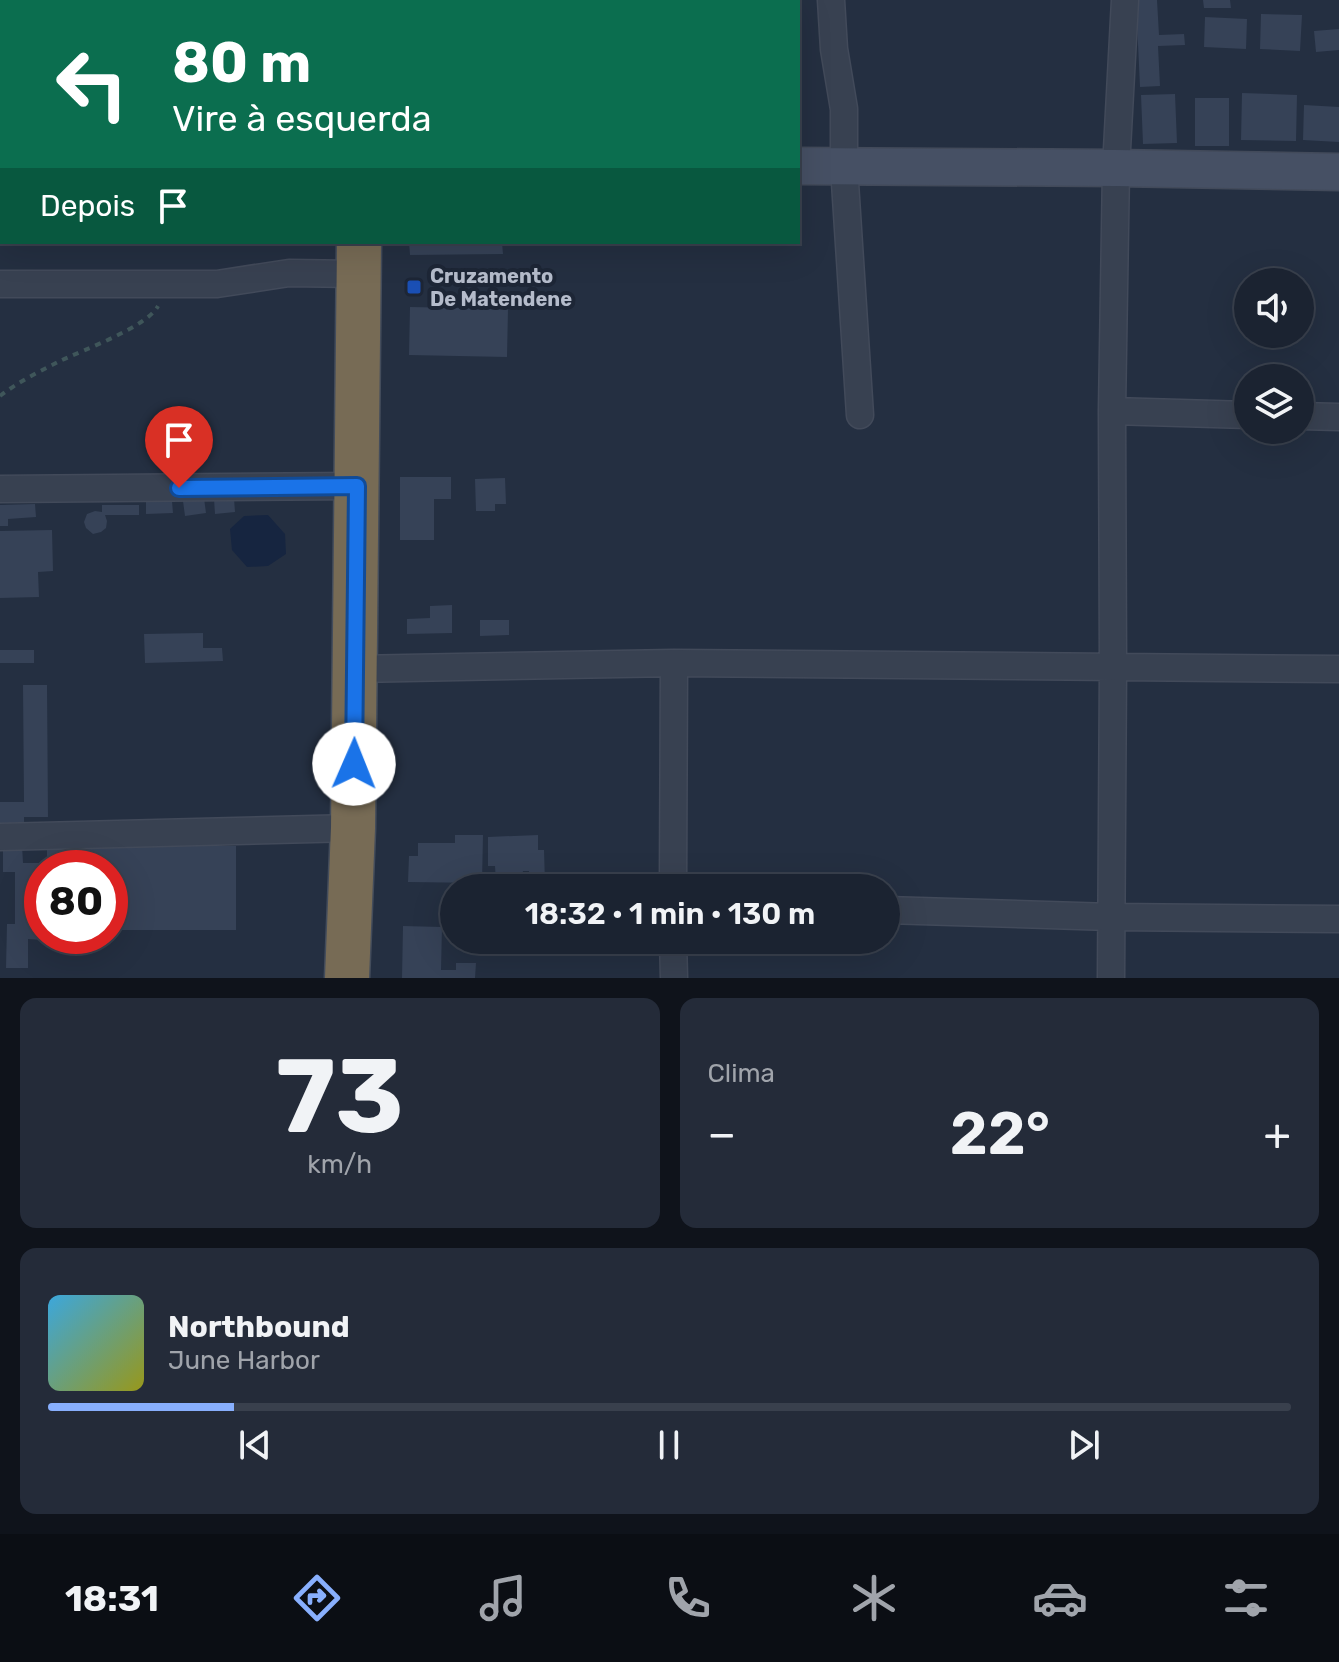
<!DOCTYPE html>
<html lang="pt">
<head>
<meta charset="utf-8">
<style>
	:root { --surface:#1b2331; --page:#242b39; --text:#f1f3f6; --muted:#a0a4ab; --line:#39404d; --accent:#88affd }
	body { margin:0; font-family:Rubik,sans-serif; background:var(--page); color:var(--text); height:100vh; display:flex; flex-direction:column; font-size:30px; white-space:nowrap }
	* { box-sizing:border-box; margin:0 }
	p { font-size:26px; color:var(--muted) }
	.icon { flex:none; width:44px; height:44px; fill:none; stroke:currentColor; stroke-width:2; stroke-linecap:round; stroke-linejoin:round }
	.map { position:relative; height:978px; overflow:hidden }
	.panel { display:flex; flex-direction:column; gap:20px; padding:20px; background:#0f131b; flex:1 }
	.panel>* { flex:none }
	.guide { position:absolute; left:0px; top:0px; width:800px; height:244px; box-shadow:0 8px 32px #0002,0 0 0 2px var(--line); background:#0b6e4f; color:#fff; overflow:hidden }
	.buttons { position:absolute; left:1234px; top:268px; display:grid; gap:16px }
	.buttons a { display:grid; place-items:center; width:80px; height:80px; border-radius:50%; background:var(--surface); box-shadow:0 8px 32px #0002,0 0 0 2px var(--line); font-size:40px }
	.speed { position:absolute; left:24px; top:850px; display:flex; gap:16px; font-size:40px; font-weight:700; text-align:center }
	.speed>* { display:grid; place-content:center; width:104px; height:104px; border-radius:50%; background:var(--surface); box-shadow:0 8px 32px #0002,0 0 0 2px var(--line); line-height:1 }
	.speed .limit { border:12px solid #d22; background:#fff; color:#111 }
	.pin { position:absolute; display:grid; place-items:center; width:68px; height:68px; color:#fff; margin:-82px -34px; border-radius:50% 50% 50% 0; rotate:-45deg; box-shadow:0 0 8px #0007 }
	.pin .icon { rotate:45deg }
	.me { position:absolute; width:88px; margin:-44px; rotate:1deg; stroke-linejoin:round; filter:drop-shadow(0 0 6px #0008) }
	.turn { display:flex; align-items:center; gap:28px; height:168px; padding:0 40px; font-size:36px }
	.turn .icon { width:104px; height:104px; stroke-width:2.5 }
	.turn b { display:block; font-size:56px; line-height:68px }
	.then { display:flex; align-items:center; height:76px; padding:0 40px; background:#0003; gap:16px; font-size:30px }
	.big { font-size:60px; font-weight:600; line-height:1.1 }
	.panel .tile { flex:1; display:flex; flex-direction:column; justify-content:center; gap:12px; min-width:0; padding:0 28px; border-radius:16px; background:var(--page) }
	.panel .dial { align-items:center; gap:0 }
	.dial b { font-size:104px; line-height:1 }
	.song { display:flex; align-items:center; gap:24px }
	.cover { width:96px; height:96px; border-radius:12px; background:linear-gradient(135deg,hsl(200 70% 55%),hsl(60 70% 35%)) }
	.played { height:8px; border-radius:4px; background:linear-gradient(90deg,var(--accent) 15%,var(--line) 15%) }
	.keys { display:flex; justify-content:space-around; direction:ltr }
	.heat { display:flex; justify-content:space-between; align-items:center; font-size:44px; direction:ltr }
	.panel .tiles { flex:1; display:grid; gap:20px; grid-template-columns:1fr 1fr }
	.tile:last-child { grid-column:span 2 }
	.trip { position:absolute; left:440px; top:874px; width:460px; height:80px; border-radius:40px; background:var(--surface); box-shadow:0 8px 32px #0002,0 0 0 2px var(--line); font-weight:600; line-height:80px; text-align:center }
	.tabs { display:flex; height:128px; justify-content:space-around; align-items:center; background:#0b0e14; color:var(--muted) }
	.tabs .icon { width:56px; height:56px }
	.tabs .current { color:var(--accent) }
	.tabs b { font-size:36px; color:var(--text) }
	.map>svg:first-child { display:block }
</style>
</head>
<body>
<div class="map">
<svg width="1339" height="978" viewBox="0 0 1339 978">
	<rect width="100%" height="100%" fill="#242f41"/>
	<path fill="#162540" d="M268,515L285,534L286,554L268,566L247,567L232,550L230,529L244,516Z"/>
	<path fill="#364257" d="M1136,0H1157L1159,35L1184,34L1185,45L1158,46L1160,86L1140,87Z
		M1203,0H1230L1231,8H1204Z
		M1261,14L1302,15L1300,51L1260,49Z
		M1205,17L1247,19L1246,49L1204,47Z
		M1339,29V50L1316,52L1314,31Z
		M1242,93L1297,95L1296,141L1241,140Z
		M1175,94L1177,143L1143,144L1141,95Z
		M1195,98H1229V146H1195Z
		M1304,105L1339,107V142L1303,140Z
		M409,242H502L503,254L410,255Z
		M410,307L508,309L507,357L409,355Z
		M400,477H451V499H434V540H400Z
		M505,478L506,504H495V511H476L475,479Z
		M204,498L206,513L185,516L183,501Z
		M234,498L235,512L215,514L214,499Z
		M172,501L173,513L146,514V502Z
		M35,504L36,517L8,519V526H0V505Z
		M102,505H139V515H105L107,521L106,528L101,532L93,534L86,528L84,522L87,514L95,511L102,512Z
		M52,530L53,571L38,572L39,597L0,598V531Z
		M452,605V633L407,634V619L430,618V606Z
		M480,620H509V635L480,636Z
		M203,633V648H222L223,661L145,663L144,634Z
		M0,650H34V663H0Z
		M23,685H47L48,817H24V825L0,826V802H24Z
		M455,835H483L482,883L408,882L409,856H418V843H455Z
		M538,835V850H544L545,883L529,884V871H523L521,881L496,882L495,866H488V837Z
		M22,845L23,863H47V845L236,846V930H110V868H42L43,940L28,939V968H6L7,924H15V872H3V846Z
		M403,926L442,927L441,970H456V963H476L475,978H402Z"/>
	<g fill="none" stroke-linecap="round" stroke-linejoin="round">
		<defs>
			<path id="street" d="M831,0L834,49L844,109V167L860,415
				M0,284H217L289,273L358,274
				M1112,411L1248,415
				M1300,416L1339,417
				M0,489L357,486
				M355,669L674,663L1339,669
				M0,837L353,828
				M673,888L674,663
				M886,910L1111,917L1339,919
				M673,940L674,978
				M1111,978L1113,667L1112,411L1116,168L1125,0"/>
			<path id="secondary" d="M798,166L1116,168L1339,172"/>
			<path id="highway" d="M364,2V0
				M347,978L353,828L359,242"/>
		</defs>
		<use href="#street" stroke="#424a5a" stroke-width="29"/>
		<use href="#secondary" stroke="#424a5a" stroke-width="39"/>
		<use href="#highway" stroke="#434c5b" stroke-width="47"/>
		<path stroke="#3f565a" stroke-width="4" stroke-dasharray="6 6" stroke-linecap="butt" d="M0,396C18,382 40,371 60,361C83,350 147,327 158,306"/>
		<use href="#street" stroke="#384151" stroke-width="26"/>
		<use href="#secondary" stroke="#465064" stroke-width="36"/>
		<use href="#highway" stroke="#776b55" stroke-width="44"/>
	</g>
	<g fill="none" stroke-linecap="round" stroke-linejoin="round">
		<defs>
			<path id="route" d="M179,488L357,486L354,764"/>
		</defs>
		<use href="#route" stroke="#114b97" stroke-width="20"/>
		<use href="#route" stroke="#1a73e8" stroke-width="14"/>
	</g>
	<rect fill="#1a4fb4" stroke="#1d2636" stroke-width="3" x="406" y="279" width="16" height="16" rx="4"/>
	<g text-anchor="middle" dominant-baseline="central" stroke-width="8" stroke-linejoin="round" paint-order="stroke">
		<g font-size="20" font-weight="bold" fill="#b5bccb" stroke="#1d2636" text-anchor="start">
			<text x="430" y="276">Cruzamento<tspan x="430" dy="23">De Matendene</tspan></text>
		</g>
	</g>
</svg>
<div class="buttons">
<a><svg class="icon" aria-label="sound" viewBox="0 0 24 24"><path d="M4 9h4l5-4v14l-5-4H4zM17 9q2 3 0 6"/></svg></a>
<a><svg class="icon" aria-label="layers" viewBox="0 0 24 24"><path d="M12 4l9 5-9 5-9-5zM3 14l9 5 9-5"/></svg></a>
</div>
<div class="speed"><div class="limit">80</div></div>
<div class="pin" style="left:179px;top:488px;background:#d93025"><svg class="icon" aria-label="arrive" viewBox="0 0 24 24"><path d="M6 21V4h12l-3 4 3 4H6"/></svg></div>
<svg class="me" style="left:354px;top:764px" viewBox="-20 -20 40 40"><circle r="19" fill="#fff"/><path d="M0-13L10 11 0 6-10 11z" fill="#1a73e8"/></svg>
<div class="trip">18:32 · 1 min · 130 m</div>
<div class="guide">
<div class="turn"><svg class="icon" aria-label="left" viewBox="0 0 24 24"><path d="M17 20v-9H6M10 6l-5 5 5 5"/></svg><div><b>80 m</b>Vire à esquerda</div></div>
<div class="then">Depois<svg class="icon" aria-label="arrive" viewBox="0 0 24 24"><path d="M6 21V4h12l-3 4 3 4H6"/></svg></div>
</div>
</div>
<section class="panel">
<div class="tiles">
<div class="tile dial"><b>73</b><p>km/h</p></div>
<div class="tile"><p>Clima</p>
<div class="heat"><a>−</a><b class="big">22°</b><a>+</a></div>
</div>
<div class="tile">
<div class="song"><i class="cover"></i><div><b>Northbound</b><p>June Harbor</p></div></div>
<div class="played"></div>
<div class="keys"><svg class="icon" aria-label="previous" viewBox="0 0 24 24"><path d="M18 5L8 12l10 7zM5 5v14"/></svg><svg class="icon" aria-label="pause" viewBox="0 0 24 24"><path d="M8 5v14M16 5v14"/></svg><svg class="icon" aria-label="next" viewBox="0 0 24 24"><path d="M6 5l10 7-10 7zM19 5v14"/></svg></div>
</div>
</div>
</section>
<nav class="tabs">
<b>18:31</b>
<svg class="icon current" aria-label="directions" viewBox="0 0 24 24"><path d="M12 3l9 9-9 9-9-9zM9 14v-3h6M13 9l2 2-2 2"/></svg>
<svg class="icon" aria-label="music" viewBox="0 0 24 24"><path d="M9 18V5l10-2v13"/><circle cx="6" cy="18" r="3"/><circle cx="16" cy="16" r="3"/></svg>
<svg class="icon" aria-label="phone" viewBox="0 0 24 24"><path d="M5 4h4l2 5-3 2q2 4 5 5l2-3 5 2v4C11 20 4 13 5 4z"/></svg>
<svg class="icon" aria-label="climate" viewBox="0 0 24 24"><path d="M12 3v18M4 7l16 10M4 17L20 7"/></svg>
<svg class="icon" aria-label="car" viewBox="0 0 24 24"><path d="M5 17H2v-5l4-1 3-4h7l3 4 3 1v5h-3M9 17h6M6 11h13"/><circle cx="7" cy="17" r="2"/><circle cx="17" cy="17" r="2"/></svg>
<svg class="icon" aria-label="filters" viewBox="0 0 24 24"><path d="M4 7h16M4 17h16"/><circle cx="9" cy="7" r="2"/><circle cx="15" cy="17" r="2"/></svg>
</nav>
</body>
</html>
